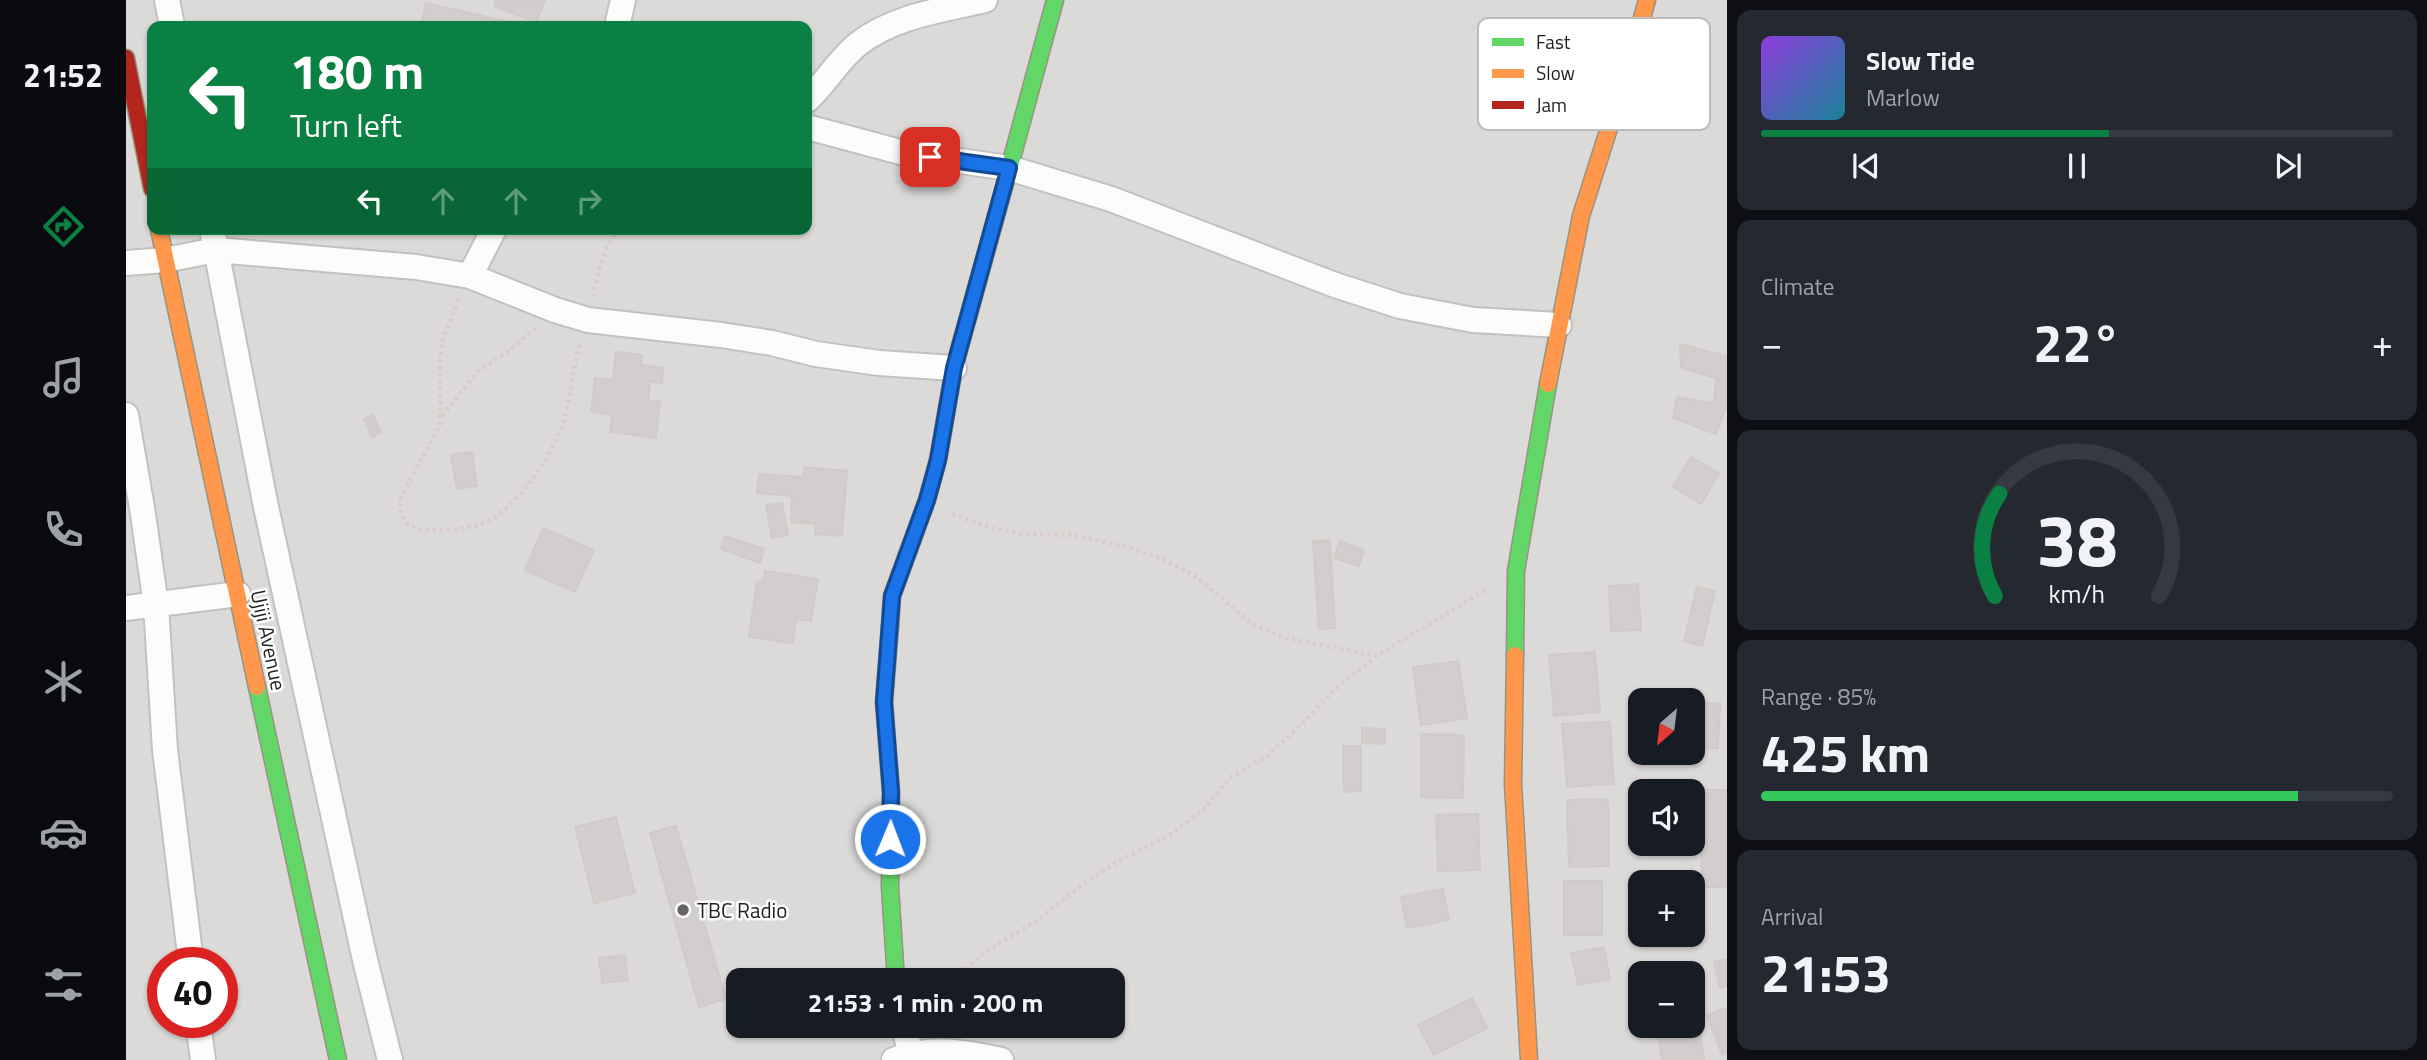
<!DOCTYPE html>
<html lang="en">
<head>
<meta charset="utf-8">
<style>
	:root { --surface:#171b24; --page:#242831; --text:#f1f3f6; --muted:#9ea1a6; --line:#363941; --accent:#0b8043 }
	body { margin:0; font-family:"Titillium Web",sans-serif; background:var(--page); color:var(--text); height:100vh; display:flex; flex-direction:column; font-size:26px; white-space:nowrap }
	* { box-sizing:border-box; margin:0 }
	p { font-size:23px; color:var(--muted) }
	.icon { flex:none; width:38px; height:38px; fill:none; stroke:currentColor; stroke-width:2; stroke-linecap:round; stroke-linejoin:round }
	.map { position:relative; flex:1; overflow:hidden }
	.panel { display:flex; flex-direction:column; gap:10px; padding:10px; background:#0d0f14; width:700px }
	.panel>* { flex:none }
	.hud { position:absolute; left:21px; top:21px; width:665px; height:214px; border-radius:14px; box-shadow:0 2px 5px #0004; background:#0b8043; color:#fff; overflow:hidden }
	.needle { width:46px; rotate:208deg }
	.buttons { position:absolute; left:1502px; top:688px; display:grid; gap:14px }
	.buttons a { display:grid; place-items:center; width:77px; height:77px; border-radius:14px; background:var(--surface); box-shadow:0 2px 5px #0004; font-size:35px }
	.speed { position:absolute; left:21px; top:947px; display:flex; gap:14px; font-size:35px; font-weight:700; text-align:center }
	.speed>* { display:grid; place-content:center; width:91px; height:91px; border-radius:50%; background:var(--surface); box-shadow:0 2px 5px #0004; line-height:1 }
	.speed .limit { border:10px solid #d22; background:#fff; color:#111 }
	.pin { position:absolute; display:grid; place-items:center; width:60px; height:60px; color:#fff; margin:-30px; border-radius:14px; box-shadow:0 4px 10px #0006 }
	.me { position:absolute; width:77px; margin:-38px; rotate:1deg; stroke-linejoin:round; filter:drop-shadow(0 0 5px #0008) }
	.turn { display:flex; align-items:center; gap:24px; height:147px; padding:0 28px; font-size:32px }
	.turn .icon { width:91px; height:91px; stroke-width:2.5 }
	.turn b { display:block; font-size:49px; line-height:60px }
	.lanes { display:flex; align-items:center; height:66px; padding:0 28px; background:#0003; justify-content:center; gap:35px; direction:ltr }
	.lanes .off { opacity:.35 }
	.big { font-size:52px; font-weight:700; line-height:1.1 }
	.panel .card { flex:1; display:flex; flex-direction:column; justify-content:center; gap:10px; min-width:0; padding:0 24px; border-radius:14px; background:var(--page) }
	.panel .dial { align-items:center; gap:0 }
	.dial svg { height:182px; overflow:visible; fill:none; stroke:var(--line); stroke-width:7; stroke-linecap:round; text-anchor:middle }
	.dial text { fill:var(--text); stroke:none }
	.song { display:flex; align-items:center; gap:21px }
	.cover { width:84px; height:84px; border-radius:10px; background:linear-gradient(135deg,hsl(270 70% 55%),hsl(190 70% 35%)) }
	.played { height:7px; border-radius:4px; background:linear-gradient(90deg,var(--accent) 55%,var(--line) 55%) }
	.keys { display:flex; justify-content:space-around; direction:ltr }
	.heat { display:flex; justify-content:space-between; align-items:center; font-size:38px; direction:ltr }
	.charge { height:10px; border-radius:5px; background:linear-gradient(90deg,#34c759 85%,var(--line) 0) }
	.trip { position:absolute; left:600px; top:968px; width:399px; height:70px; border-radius:14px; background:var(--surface); box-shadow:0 2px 5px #0004; font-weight:700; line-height:70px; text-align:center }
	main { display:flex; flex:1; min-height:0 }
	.tab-bar { display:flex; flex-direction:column; width:126px; justify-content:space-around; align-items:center; background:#090b0e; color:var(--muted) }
	.tab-bar .icon { width:49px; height:49px }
	.tab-bar .selected { color:var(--accent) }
	.tab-bar b { font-size:32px; color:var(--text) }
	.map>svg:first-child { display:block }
</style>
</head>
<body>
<main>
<nav class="tab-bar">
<b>21:52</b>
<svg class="icon selected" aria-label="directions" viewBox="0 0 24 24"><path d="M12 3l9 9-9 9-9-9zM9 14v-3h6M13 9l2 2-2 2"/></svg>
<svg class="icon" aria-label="music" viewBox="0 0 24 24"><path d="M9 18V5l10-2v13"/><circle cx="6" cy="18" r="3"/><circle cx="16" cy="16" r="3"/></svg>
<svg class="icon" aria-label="phone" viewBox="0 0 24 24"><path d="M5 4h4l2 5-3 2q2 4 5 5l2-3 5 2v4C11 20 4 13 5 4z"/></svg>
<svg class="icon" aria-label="climate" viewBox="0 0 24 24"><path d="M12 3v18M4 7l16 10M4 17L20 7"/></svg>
<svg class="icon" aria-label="car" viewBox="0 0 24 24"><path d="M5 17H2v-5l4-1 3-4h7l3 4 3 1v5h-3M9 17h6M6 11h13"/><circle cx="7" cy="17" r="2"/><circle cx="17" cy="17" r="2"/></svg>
<svg class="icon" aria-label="filters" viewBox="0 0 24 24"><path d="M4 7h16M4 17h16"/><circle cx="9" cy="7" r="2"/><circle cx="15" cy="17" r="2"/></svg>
</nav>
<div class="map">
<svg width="1601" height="1060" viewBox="0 0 1601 1060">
	<rect width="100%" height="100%" fill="#edeae7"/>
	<path fill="#dcdad9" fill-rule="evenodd" d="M0,0H1601V1060H0ZM26,26H681V229H26ZM1514,700H1566V752H1514ZM1514,791H1566V844H1514ZM1514,882H1566V934H1514ZM37,962H96V1022H37ZM1514,973H1566V1026H1514ZM612,980H987V1026H612Z"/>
	<path fill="#d2cecd" stroke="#d0cbc9" stroke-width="2" d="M370,0H419L410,22L368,6Z
		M300,3L400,26H295Z
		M1554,344L1601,356V404L1590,434L1547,418L1551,397L1588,404L1590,378L1555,368Z
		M490,352L516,355L515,365L537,368L536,383L524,381L522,401L534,402L530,438L484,432L486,415L465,412L469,378L487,380Z
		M247,415L255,432L246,437L238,419Z
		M346,452L351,486L331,489L325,455Z
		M1565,457L1593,473L1575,504L1547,487Z
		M678,467L721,471L716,536L689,534L690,524L665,522L666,496L631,493L633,474L677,477Z
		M656,503L662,535L646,538L640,505Z
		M417,528L468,550L449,592L399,570Z
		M599,536L638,549L634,563L595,549Z
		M1204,540L1209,628L1193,629L1187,541Z
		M1214,541L1238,550L1233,566L1208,558Z
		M639,571L692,579L685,621L670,619L667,643L623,637L631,581L637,583Z
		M1512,584L1515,630L1485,631L1483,586Z
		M1571,587L1589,591L1576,646L1558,641Z
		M1469,652L1474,712L1428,716L1423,655Z
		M1332,661L1341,718L1295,725L1287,667Z
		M1572,703L1594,704L1592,748L1571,747Z
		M1484,722L1488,784L1441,787L1436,724Z
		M1236,728L1259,729V744L1236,743Z
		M1295,734L1338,735L1337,798L1295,797Z
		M1217,746H1235V791L1218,792Z
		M1574,790H1601V887H1576Z
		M1482,799L1483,866L1443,867L1441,800Z
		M1352,814L1354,870L1312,871L1310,815Z
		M490,817L509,893L468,903L449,827Z
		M550,826L600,999L573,1007L524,833Z
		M1438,881H1476V935H1438Z
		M1317,889L1323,920L1281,928L1275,897Z
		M1478,947L1484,979L1452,985L1445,953Z
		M499,955L502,980L476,983L473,958Z
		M1601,959V986L1594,988L1588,962Z
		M1346,998L1361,1028L1308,1055L1292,1025Z
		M1601,1008V1053L1596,1055L1581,1015Z
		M1572,1019L1578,1060H1536L1531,1026H1566V1020Z"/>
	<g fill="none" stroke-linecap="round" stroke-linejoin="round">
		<defs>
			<path id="street" d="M41,0L46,26
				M491,26L497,0
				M681,100C700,83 712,60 732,44C768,16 816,10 859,0
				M681,127L778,153L883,168L985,199L1209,285L1274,306L1347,320L1433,325
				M86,229L140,507L239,960L264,1060
				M0,263L39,260L90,250L290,267L344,276L429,310L462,320L595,335L646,343L690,354L753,363L828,368
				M344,276L368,229
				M0,415L17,514L30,605L39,750L65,962
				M0,608L112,594
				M72,1022L77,1060
				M778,1026L786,1060
				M768,1060C803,1046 839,1052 875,1060"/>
			<path id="fast" d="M880,180L929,0
				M764,626L758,702L765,792L764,887L770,980
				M1389,655L1390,571L1422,384
				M131,687L212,1060"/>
			<path id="slow" d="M33,229L131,687
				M1422,384L1455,216L1505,59L1521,0
				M1389,655L1387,784L1403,1060"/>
			<path id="jam" d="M0,58L26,189
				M764,626L766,596L801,500L812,460L828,368L880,180"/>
		</defs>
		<use href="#street" stroke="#c3c1c0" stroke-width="28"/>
		<use href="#fast" stroke="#979480" stroke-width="19"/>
		<use href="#slow" stroke="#979480" stroke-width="19"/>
		<use href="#jam" stroke="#979480" stroke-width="19"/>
		<path stroke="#dacbcc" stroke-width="4.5" stroke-dasharray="3.5 3.5" stroke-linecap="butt" d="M467,297C472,272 477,250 492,229
			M333,299L317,339L314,360V425L274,499C273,517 281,529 301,530C319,530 336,530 354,524C390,512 430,452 439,416C446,392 446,367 455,342
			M316,416L351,372L383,351L410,327
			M826,514L869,529L899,534L947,535L1001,547L1039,560L1069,576L1129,626L1161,638L1250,656
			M830,980L855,955L913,919L959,883L993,861L1044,835L1078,809L1105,777L1141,756L1176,724L1206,692L1250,656L1361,589"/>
		<use href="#street" stroke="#fcfcfb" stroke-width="24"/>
		<use href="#fast" stroke="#63d668" stroke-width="16"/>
		<use href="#slow" stroke="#ff974d" stroke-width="16"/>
		<use href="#jam" stroke="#b3261e" stroke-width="16"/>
	</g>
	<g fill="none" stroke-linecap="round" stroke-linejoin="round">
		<defs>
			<path id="route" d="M764,839L765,792L758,702L766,596L801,500L812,460L828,368L883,168L804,157"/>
		</defs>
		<use href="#route" stroke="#114b97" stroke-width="18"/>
		<use href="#route" stroke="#1a73e8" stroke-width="12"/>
	</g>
	<circle fill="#676665" stroke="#fff" stroke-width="2.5" cx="557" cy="910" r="7"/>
	<g text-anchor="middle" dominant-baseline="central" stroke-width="5" stroke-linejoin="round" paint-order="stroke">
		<g font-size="21" fill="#1f1f1f" stroke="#fff">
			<text transform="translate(143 640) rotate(78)">Ujiji Avenue</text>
		</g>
		<g font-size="21" fill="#1f1f1f" stroke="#fff" text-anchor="start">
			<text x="571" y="910">TBC Radio</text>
		</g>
	</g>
	<rect x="1352" y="18" width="232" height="112" rx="10" fill="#fff" stroke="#bcbcbc" stroke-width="2"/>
	<rect x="1366" y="38" width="32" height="8" fill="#63d668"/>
	<rect x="1366" y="69" width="32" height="9" fill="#ff974d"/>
	<rect x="1366" y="101" width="32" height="8" fill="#b3261e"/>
	<g font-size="19" fill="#1f1f1f">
		<text x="1410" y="49">Fast</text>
		<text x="1410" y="80">Slow</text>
		<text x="1410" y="112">Jam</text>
	</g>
</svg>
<div class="buttons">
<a><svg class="needle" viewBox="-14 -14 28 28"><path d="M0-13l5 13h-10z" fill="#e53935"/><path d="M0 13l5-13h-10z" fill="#9ea1a6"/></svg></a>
<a><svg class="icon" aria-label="sound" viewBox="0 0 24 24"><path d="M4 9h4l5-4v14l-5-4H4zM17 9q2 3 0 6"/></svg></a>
<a>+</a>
<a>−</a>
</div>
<div class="speed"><div class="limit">40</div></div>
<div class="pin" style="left:804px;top:157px;background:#d93025"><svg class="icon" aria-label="arrive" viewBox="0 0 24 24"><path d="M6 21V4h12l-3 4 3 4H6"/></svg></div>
<svg class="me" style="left:764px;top:839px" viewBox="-20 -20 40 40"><circle r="17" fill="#1a73e8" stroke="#fff" stroke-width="3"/><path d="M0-11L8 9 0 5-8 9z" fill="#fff"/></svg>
<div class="trip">21:53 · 1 min · 200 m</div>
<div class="hud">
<div class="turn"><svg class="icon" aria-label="left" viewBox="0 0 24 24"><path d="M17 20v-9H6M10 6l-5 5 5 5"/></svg><div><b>180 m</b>Turn left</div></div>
<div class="lanes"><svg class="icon" aria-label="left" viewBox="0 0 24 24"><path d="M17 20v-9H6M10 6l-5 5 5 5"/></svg><svg class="icon off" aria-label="ahead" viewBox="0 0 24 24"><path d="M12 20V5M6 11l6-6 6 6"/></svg><svg class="icon off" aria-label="ahead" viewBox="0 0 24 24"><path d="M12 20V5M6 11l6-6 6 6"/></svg><svg class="icon off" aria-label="right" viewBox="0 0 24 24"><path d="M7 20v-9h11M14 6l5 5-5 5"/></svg></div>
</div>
</div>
<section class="panel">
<div class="card">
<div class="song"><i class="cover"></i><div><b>Slow Tide</b><p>Marlow</p></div></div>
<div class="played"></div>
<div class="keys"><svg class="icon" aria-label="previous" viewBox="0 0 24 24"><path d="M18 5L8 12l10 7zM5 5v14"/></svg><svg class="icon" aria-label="pause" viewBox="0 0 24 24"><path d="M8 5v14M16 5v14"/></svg><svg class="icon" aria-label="next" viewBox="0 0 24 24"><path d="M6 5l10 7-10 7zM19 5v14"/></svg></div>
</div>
<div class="card"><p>Climate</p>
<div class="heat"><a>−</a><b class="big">22°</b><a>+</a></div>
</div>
<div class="card dial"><svg viewBox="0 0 100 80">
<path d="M14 69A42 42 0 1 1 86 69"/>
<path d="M14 69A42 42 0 0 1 16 24" stroke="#0b8043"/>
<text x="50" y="56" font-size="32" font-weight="700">38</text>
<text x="50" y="72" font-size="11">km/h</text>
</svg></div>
<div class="card"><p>Range · 85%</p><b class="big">425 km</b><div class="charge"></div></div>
<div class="card"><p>Arrival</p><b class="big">21:53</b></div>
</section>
</main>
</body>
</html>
